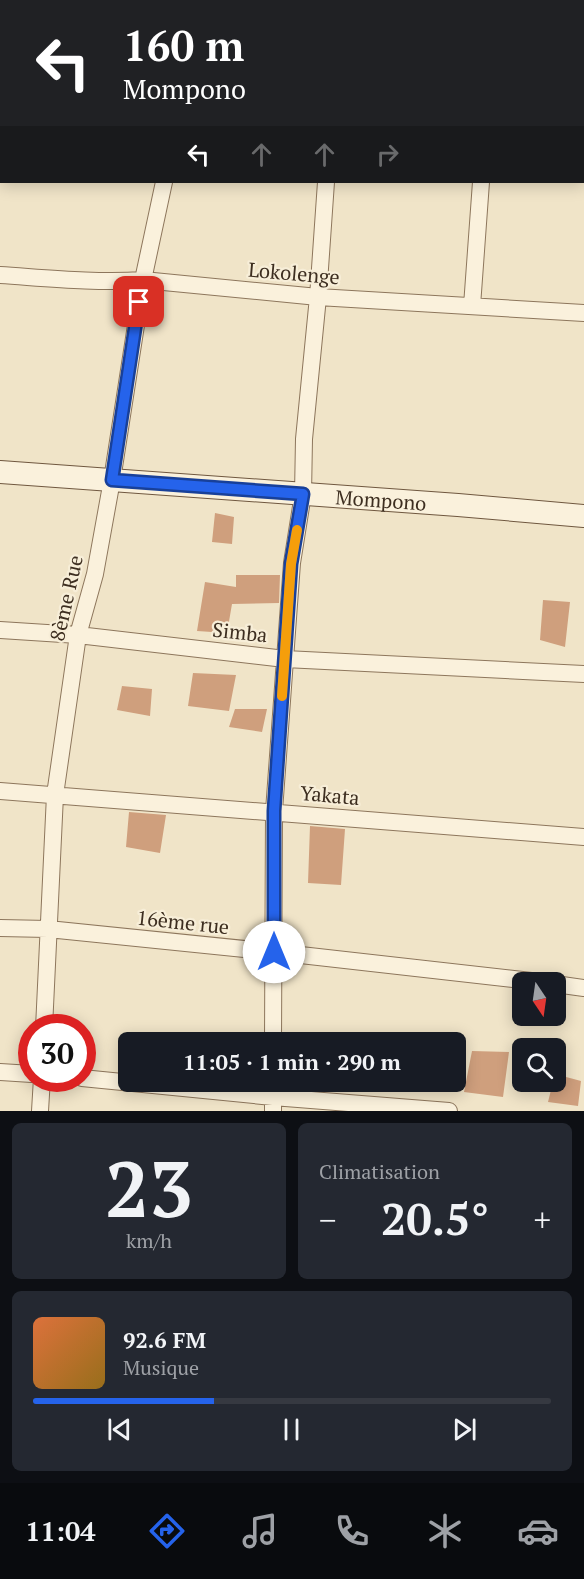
<!DOCTYPE html>
<html lang="fr">
<head>
<meta charset="utf-8">
<style>
	:root { --surface:#171b24; --page:#242831; --text:#f1f3f6; --muted:#9ea1a6; --line:#363941; --accent:#2563eb }
	body { margin:0; font-family:"PT Serif",serif; background:var(--page); color:var(--text); height:100vh; display:flex; flex-direction:column; font-size:22px; white-space:nowrap }
	* { box-sizing:border-box; margin:0 }
	p { font-size:20px; color:var(--muted) }
	.icon { flex:none; width:33px; height:33px; fill:none; stroke:currentColor; stroke-width:2; stroke-linecap:round; stroke-linejoin:round }
	.map { position:relative; height:1111px; overflow:hidden }
	.sheet { display:flex; flex-direction:column; gap:12px; padding:12px; background:#0d0f14; flex:1 }
	.sheet>* { flex:none }
	.guide { position:absolute; left:0px; top:0px; width:585px; height:183px; box-shadow:0 3px 15px #0003; background:#202124; color:#fff; overflow:hidden }
	.needle { width:39px; rotate:167deg }
	.controls { position:absolute; left:512px; top:972px; display:grid; gap:12px }
	.controls a { display:grid; place-items:center; width:54px; height:54px; border-radius:9px; background:var(--surface); box-shadow:0 3px 15px #0003; font-size:30px }
	.speed { position:absolute; left:18px; top:1014px; display:flex; gap:12px; font-size:30px; font-weight:700; text-align:center }
	.speed>* { display:grid; place-content:center; width:78px; height:78px; border-radius:50%; background:var(--surface); box-shadow:0 3px 15px #0003; line-height:1 }
	.speed .limit { border:9px solid #d22; background:#fff; color:#111 }
	.pin { position:absolute; display:grid; place-items:center; width:51px; height:51px; color:#fff; margin:-26px; border-radius:12px; box-shadow:0 3px 9px #0006 }
	.me { position:absolute; width:66px; margin:-33px; rotate:0deg; stroke-linejoin:round; filter:drop-shadow(0 0 4px #0008) }
	.turn { display:flex; align-items:center; gap:21px; height:126px; padding:0 24px; font-size:27px }
	.turn .icon { width:78px; height:78px; stroke-width:2.5 }
	.turn b { display:block; font-size:42px; line-height:51px }
	.lanes { display:flex; align-items:center; height:57px; padding:0 24px; background:#0003; justify-content:center; gap:30px; direction:ltr }
	.lanes .off { opacity:.35 }
	.big { font-size:45px; font-weight:700; line-height:1.1 }
	.sheet .card { flex:1; display:flex; flex-direction:column; justify-content:center; gap:9px; min-width:0; padding:0 21px; border-radius:9px; background:var(--page) }
	.sheet .dial { align-items:center; gap:0 }
	.dial b { font-size:78px; line-height:1 }
	.song { display:flex; align-items:center; gap:18px }
	.cover { width:72px; height:72px; border-radius:9px; background:linear-gradient(135deg,hsl(20 70% 55%),hsl(40 70% 35%)) }
	.played { height:6px; border-radius:3px; background:linear-gradient(90deg,var(--accent) 35%,var(--line) 35%) }
	.keys { display:flex; justify-content:space-around; direction:ltr }
	.heat { display:flex; justify-content:space-between; align-items:center; font-size:33px; direction:ltr }
	.sheet .tiles { flex:1; display:grid; gap:12px; grid-template-columns:1fr 1fr }
	.card:last-child { grid-column:span 2 }
	.trip { position:absolute; left:118px; top:1032px; width:348px; height:60px; border-radius:9px; background:var(--surface); box-shadow:0 3px 15px #0003; font-weight:700; line-height:60px; text-align:center }
	.tab-bar { display:flex; height:96px; justify-content:space-around; align-items:center; background:#090b0e; color:var(--muted) }
	.tab-bar .icon { width:42px; height:42px }
	.tab-bar .current { color:var(--accent) }
	.tab-bar b { font-size:27px; color:var(--text) }
	.map>svg:first-child { display:block }
</style>
</head>
<body>
<div class="map">
<svg width="584" height="1111" viewBox="0 0 584 1111">
	<rect width="100%" height="100%" fill="#f0e4c8"/>
	<path fill="#cf9f7d" d="M215,513L234,517L232,544L212,542Z
		M236,575H280L279,603L232,604L227,633L197,631L205,582L236,587Z
		M543,600L570,602L565,647L540,640Z
		M193,673L236,675L229,711L188,706Z
		M122,686L152,689L150,716L117,710Z
		M235,709H267L262,732L229,727Z
		M129,812L166,815L160,853L126,847Z
		M310,826L345,829L341,885L308,883Z
		M472,1051L509,1052L503,1097L464,1092Z
		M555,1074L581,1081L578,1106L548,1102L553,1082H555Z"/>
	<g fill="none" stroke-linecap="round" stroke-linejoin="round">
		<defs>
			<path id="street" d="M196,2V0
				M341,2V0
				M495,2V0
				M0,30H2
				M0,133H2
				M0,275C47,278 95,283 143,280L318,297L584,313
				M472,306L481,182
				M0,630L78,635L285,659L584,674
				M0,791L584,837
				M0,928L48,929L274,952L540,982
				M555,984L584,988
				M44,1028L55,795L78,635L95,574L112,480L143,280L164,182
				M273,1042L274,811L292,563L303,494L304,439L318,297L326,182
				M0,1072L32,1074
				M82,1078L273,1097L449,1111
				M273,1082V1111
				M40,1111L42,1078"/>
			<g id="secondary">
				<path id="s1" d="M0,472L458,505L584,516"/>
			</g>
		</defs>
		<use href="#street" stroke="#8d765c" stroke-width="18"/>
		<use href="#secondary" stroke="#6f573f" stroke-width="24"/>
		<use href="#street" stroke="#faf1dc" stroke-width="16"/>
		<use href="#secondary" stroke="#faf1dc" stroke-width="22"/>
	</g>
	<g fill="none" stroke-linecap="round" stroke-linejoin="round">
		<defs>
			<path id="route" d="M139,302L112,480L303,494L291,564L274,811V952"/>
		</defs>
		<use href="#route" stroke="#184099" stroke-width="15"/>
		<use href="#route" stroke="#2563eb" stroke-width="10"/>
		<path stroke="#f59e0b" stroke-width="10" d="M282,696L291,564L297,530"/>
	</g>
	<g text-anchor="middle" dominant-baseline="central" stroke-width="4.5" stroke-linejoin="round" paint-order="stroke">
		<g font-size="20" fill="#3d2e20" stroke="#f7eed8">
			<text transform="translate(294 273) rotate(5)">Lokolenge</text>
			<text stroke="none"><textPath href="#s1" startOffset="382">Mompono</textPath></text>
			<text transform="translate(66 598) rotate(-77)">8ème Rue</text>
			<text transform="translate(240 632) rotate(6)">Simba</text>
			<text transform="translate(330 795) rotate(5)">Yakata</text>
			<text transform="translate(183 922) rotate(6)">16ème rue</text>
		</g>
	</g>
</svg>
<div class="controls">
<a><svg class="needle" viewBox="-14 -14 28 28"><path d="M0-13l5 13h-10z" fill="#e53935"/><path d="M0 13l5-13h-10z" fill="#9ea1a6"/></svg></a>
<a><svg class="icon" aria-label="search" viewBox="0 0 24 24"><circle cx="10" cy="10" r="6"/><path d="M15 15l6 6"/></svg></a>
</div>
<div class="speed"><div class="limit">30</div></div>
<div class="pin" style="left:139px;top:302px;background:#d93025"><svg class="icon" aria-label="arrive" viewBox="0 0 24 24"><path d="M6 21V4h12l-3 4 3 4H6"/></svg></div>
<svg class="me" style="left:274px;top:952px" viewBox="-20 -20 40 40"><circle r="19" fill="#fff"/><path d="M0-13L10 11 0 6-10 11z" fill="#2563eb"/></svg>
<div class="trip">11:05 · 1 min · 290 m</div>
<div class="guide">
<div class="turn"><svg class="icon" aria-label="left" viewBox="0 0 24 24"><path d="M17 20v-9H6M10 6l-5 5 5 5"/></svg><div><b>160 m</b>Mompono</div></div>
<div class="lanes"><svg class="icon" aria-label="left" viewBox="0 0 24 24"><path d="M17 20v-9H6M10 6l-5 5 5 5"/></svg><svg class="icon off" aria-label="ahead" viewBox="0 0 24 24"><path d="M12 20V5M6 11l6-6 6 6"/></svg><svg class="icon off" aria-label="ahead" viewBox="0 0 24 24"><path d="M12 20V5M6 11l6-6 6 6"/></svg><svg class="icon off" aria-label="right" viewBox="0 0 24 24"><path d="M7 20v-9h11M14 6l5 5-5 5"/></svg></div>
</div>
</div>
<section class="sheet">
<div class="tiles">
<div class="card dial"><b>23</b><p>km/h</p></div>
<div class="card"><p>Climatisation</p>
<div class="heat"><a>−</a><b class="big">20.5°</b><a>+</a></div>
</div>
<div class="card">
<div class="song"><i class="cover"></i><div><b>92.6 FM</b><p>Musique</p></div></div>
<div class="played"></div>
<div class="keys"><svg class="icon" aria-label="previous" viewBox="0 0 24 24"><path d="M18 5L8 12l10 7zM5 5v14"/></svg><svg class="icon" aria-label="pause" viewBox="0 0 24 24"><path d="M8 5v14M16 5v14"/></svg><svg class="icon" aria-label="next" viewBox="0 0 24 24"><path d="M6 5l10 7-10 7zM19 5v14"/></svg></div>
</div>
</div>
</section>
<nav class="tab-bar">
<b>11:04</b>
<svg class="icon current" aria-label="directions" viewBox="0 0 24 24"><path d="M12 3l9 9-9 9-9-9zM9 14v-3h6M13 9l2 2-2 2"/></svg>
<svg class="icon" aria-label="music" viewBox="0 0 24 24"><path d="M9 18V5l10-2v13"/><circle cx="6" cy="18" r="3"/><circle cx="16" cy="16" r="3"/></svg>
<svg class="icon" aria-label="phone" viewBox="0 0 24 24"><path d="M5 4h4l2 5-3 2q2 4 5 5l2-3 5 2v4C11 20 4 13 5 4z"/></svg>
<svg class="icon" aria-label="climate" viewBox="0 0 24 24"><path d="M12 3v18M4 7l16 10M4 17L20 7"/></svg>
<svg class="icon" aria-label="car" viewBox="0 0 24 24"><path d="M5 17H2v-5l4-1 3-4h7l3 4 3 1v5h-3M9 17h6M6 11h13"/><circle cx="7" cy="17" r="2"/><circle cx="17" cy="17" r="2"/></svg>
</nav>
</body>
</html>
